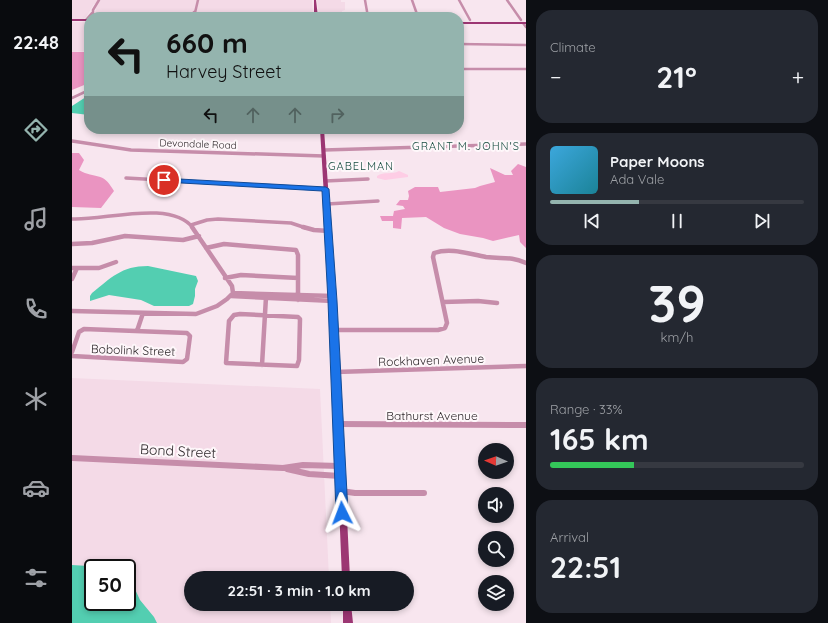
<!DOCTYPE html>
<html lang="en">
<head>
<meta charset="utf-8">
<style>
	:root { --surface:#171b24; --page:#242831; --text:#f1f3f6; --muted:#9ea1a6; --line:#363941; --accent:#94b4ae }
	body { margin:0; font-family:Quicksand,sans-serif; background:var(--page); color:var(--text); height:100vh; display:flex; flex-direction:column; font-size:15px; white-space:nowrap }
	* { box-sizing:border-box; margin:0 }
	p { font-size:13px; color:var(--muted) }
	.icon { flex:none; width:22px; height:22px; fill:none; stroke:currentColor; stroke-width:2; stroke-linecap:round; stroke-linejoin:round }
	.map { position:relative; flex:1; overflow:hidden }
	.drawer { display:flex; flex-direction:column; gap:10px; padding:10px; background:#0d0f14; width:302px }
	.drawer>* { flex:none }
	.top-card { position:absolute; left:12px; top:12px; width:380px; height:122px; border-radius:16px; box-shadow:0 2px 6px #0003; background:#94b4ae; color:#111; overflow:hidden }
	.needle { width:26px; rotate:272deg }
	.fabs { position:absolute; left:406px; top:443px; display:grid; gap:8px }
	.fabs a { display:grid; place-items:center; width:36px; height:36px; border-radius:50%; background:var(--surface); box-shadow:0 2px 6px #0003; font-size:20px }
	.speed { position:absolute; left:12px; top:559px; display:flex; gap:8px; font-size:20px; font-weight:700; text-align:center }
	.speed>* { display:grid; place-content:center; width:52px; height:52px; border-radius:50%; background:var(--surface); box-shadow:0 2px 6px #0003; line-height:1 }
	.speed .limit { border:2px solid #111; border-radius:6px; background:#fff; color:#111 }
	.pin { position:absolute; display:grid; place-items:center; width:34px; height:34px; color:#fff; margin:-17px; border:2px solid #fff; border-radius:50%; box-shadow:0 1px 4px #0007 }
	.me { position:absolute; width:44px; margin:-22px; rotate:357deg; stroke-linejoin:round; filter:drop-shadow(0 0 3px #0008) }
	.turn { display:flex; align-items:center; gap:14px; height:84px; padding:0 16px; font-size:18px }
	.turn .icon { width:52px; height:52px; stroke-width:2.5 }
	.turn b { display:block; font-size:28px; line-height:34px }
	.lanes { display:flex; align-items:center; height:38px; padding:0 16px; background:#0003; justify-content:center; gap:20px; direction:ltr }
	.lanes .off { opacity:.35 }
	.big { font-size:30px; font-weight:700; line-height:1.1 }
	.drawer .card { flex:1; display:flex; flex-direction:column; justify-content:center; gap:6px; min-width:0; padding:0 14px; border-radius:16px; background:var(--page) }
	.drawer .dial { align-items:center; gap:0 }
	.dial b { font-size:52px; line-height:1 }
	.song { display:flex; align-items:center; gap:12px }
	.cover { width:48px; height:48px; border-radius:6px; background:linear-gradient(135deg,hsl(200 70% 55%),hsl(190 70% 35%)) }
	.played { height:4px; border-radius:2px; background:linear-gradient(90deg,var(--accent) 35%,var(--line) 35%) }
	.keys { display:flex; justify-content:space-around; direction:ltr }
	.heat { display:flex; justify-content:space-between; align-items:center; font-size:22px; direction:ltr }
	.charge { height:6px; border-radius:3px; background:linear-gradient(90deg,#34c759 33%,var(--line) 0) }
	.trip { position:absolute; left:112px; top:571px; width:230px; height:40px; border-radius:20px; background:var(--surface); box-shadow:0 2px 6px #0003; font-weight:700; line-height:40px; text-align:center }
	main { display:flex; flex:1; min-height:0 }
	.tab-bar { display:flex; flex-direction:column; width:72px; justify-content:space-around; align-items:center; background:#090b0e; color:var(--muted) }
	.tab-bar .icon { width:28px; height:28px }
	.tab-bar .selected { color:var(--accent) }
	.tab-bar b { font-size:18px; color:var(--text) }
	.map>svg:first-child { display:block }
</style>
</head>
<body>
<main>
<nav class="tab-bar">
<b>22:48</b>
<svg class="icon selected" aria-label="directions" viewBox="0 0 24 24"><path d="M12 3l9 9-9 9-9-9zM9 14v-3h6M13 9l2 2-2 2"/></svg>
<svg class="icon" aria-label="music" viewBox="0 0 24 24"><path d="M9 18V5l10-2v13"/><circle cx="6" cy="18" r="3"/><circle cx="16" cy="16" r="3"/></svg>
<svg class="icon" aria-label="phone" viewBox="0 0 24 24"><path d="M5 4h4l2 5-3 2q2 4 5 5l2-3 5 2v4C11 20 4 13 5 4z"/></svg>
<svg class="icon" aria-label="climate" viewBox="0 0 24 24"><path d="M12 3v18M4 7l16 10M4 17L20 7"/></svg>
<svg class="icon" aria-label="car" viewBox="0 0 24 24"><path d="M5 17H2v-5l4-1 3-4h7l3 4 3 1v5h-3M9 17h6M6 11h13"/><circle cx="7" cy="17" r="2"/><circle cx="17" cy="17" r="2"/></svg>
<svg class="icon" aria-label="filters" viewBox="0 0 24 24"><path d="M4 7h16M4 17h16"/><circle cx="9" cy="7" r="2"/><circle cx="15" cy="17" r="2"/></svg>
</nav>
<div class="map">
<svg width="454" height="623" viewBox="0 0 454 623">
	<rect width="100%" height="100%" fill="#f8e6ef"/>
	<path fill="#f4dae7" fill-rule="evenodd" d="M0,0H240L241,15L240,17H22L25,4H22L14,17L11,19H0Z
		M245,0H269V2H273V10L270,11V17H247Z
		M0,22H17V51L0,52Z
		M0,378L248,389L257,578H119V604H258L259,623H0ZM21,568H55V602H21Z"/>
	<path fill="#fecde5" d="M327,171L336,175V177L313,180L305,178V176C312,171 320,175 327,171Z"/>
	<path fill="#ea94c1" d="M0,52H17V83L0,90Z
		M0,153H7L12,160L7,170C24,180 30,170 42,191L29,208L0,207Z
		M446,164L454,167V248L448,242L447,235L421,241L411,238L388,234L372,228L354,217L330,218L329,229L321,228V221H310L308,216H321L322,211L333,209L331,206L324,205L328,200H336L337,196L336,191L343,187H366L368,192L403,188L408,186L423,182L418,168L433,175H441L439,171Z"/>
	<path fill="#53ceb1" d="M17,95V115L0,113V106Z
		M76,266L124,276L126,281L123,289V296L121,304L117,306H82L69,300L37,295L18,301V296L20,293C39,278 49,266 76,266Z
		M0,565L49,568H21V602H55V572L68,600L82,617L85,623H0Z"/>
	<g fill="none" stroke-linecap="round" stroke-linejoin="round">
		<path stroke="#c68daa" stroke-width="2.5" d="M293,0L296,17
			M340,0L346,17
			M387,0L398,20
			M435,0L449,20
			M21,17V10L27,0
			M118,17L122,12
			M122,17L126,0
			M14,20L20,13
			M451,23L454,27
			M387,44L454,45
			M387,69H454
			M0,98L17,90"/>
		<path stroke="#c68daa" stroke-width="3.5" d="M0,141L59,150L252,156
			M252,150L454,144
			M54,178L254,189
			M253,181L296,179
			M255,204L306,201
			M0,219C31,221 99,199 121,228
			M119,225L135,220L146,219L219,223L234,228"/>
		<path stroke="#c68daa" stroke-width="4.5" d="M120,227L160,286L161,293
			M231,227L242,230L257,231
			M0,244L20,243L53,236L111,240L127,236
			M134,248L152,244L224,250L226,255V300
			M0,268H27L44,262
			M153,278L169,275L226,278
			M0,279L5,268
			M161,293L261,296
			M159,296L261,301
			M371,302L406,301L425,303
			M0,311L124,314L145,306L155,299L161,293
			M168,314L226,317L228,319L227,360L225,366L154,363L157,321L162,315Z
			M262,330H366L373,328L375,323L361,257L362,253C379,247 397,254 414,257C431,259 438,256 454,263
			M65,331L71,313
			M0,352L7,332L12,329L115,333L118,336L115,359L111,362L0,356
			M190,365L194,297
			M264,372L454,366"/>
		<path stroke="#c68daa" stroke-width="6" d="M266,424L454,425
			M0,458L211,468L231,465L268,466
			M215,469L237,474L268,476
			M269,491L283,493H352"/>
		<path fill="#9c3673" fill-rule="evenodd" d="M242,0H244L246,17H242Z
			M0,19H17V21H0Z
			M387,22H454V24H387Z
			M248,129H252L265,314L278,578H270L259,314Z
			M271,604H279L281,623H271Z"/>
	</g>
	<path fill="#1a73e8" stroke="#114b97" d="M89,178L254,187L257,189L265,301L276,513L275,517L270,519L266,517L264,513L256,301L250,191L92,182L88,180Z"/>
	<g text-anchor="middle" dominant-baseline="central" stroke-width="4" stroke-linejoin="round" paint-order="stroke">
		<g font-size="10" fill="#2f292c" stroke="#fef7fa">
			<text transform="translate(126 144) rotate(2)">Devondale Road</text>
		</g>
		<g font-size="11" letter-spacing="1" fill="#164c40" stroke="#fef7fa">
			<text x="394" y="146">GRANT M. JOHN'S</text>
			<text x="289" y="166">GABELMAN</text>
		</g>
		<g font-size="12" fill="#2f292c" stroke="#fef7fa">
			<text transform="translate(61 350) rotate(2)">Bobolink Street</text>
			<text transform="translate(359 360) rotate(-2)">Rockhaven Avenue</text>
			<text x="360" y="415">Bathurst Avenue</text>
		</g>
		<g font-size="14" fill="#2f292c" stroke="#fef7fa">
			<text transform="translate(106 451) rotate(3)">Bond Street</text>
		</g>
	</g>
</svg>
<div class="fabs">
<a><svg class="needle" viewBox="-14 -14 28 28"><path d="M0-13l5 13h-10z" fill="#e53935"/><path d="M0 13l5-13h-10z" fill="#9ea1a6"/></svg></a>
<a><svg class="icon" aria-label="sound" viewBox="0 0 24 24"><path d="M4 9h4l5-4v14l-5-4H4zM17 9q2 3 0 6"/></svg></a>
<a><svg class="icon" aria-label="search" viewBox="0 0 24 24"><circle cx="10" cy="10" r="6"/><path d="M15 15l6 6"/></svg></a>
<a><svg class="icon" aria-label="layers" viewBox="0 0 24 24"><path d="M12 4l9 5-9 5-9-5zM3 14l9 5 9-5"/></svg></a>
</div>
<div class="speed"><div class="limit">50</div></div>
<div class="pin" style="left:92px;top:180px;background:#d93025"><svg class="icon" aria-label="arrive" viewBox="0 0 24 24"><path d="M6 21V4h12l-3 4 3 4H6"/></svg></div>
<svg class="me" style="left:270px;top:513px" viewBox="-20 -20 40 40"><path d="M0-17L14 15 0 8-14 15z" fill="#1a73e8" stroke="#fff" stroke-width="4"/></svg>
<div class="trip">22:51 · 3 min · 1.0 km</div>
<div class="top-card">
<div class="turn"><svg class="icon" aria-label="left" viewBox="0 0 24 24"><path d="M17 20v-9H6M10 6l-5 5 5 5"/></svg><div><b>660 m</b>Harvey Street</div></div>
<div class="lanes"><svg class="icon" aria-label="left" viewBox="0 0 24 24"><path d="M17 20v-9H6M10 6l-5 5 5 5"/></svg><svg class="icon off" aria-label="ahead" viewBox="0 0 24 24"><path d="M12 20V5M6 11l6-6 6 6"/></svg><svg class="icon off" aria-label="ahead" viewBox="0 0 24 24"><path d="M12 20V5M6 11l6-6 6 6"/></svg><svg class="icon off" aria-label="right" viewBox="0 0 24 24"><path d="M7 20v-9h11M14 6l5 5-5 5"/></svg></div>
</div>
</div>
<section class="drawer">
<div class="card"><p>Climate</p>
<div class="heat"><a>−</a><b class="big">21°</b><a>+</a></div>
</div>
<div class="card">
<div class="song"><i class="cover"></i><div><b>Paper Moons</b><p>Ada Vale</p></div></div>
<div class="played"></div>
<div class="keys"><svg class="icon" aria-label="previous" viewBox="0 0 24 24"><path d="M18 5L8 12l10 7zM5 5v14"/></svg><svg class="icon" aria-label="pause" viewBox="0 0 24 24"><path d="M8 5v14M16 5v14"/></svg><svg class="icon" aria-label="next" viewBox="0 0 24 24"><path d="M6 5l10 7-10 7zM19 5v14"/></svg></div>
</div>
<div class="card dial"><b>39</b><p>km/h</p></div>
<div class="card"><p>Range · 33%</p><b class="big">165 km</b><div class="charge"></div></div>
<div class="card"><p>Arrival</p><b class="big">22:51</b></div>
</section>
</main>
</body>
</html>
